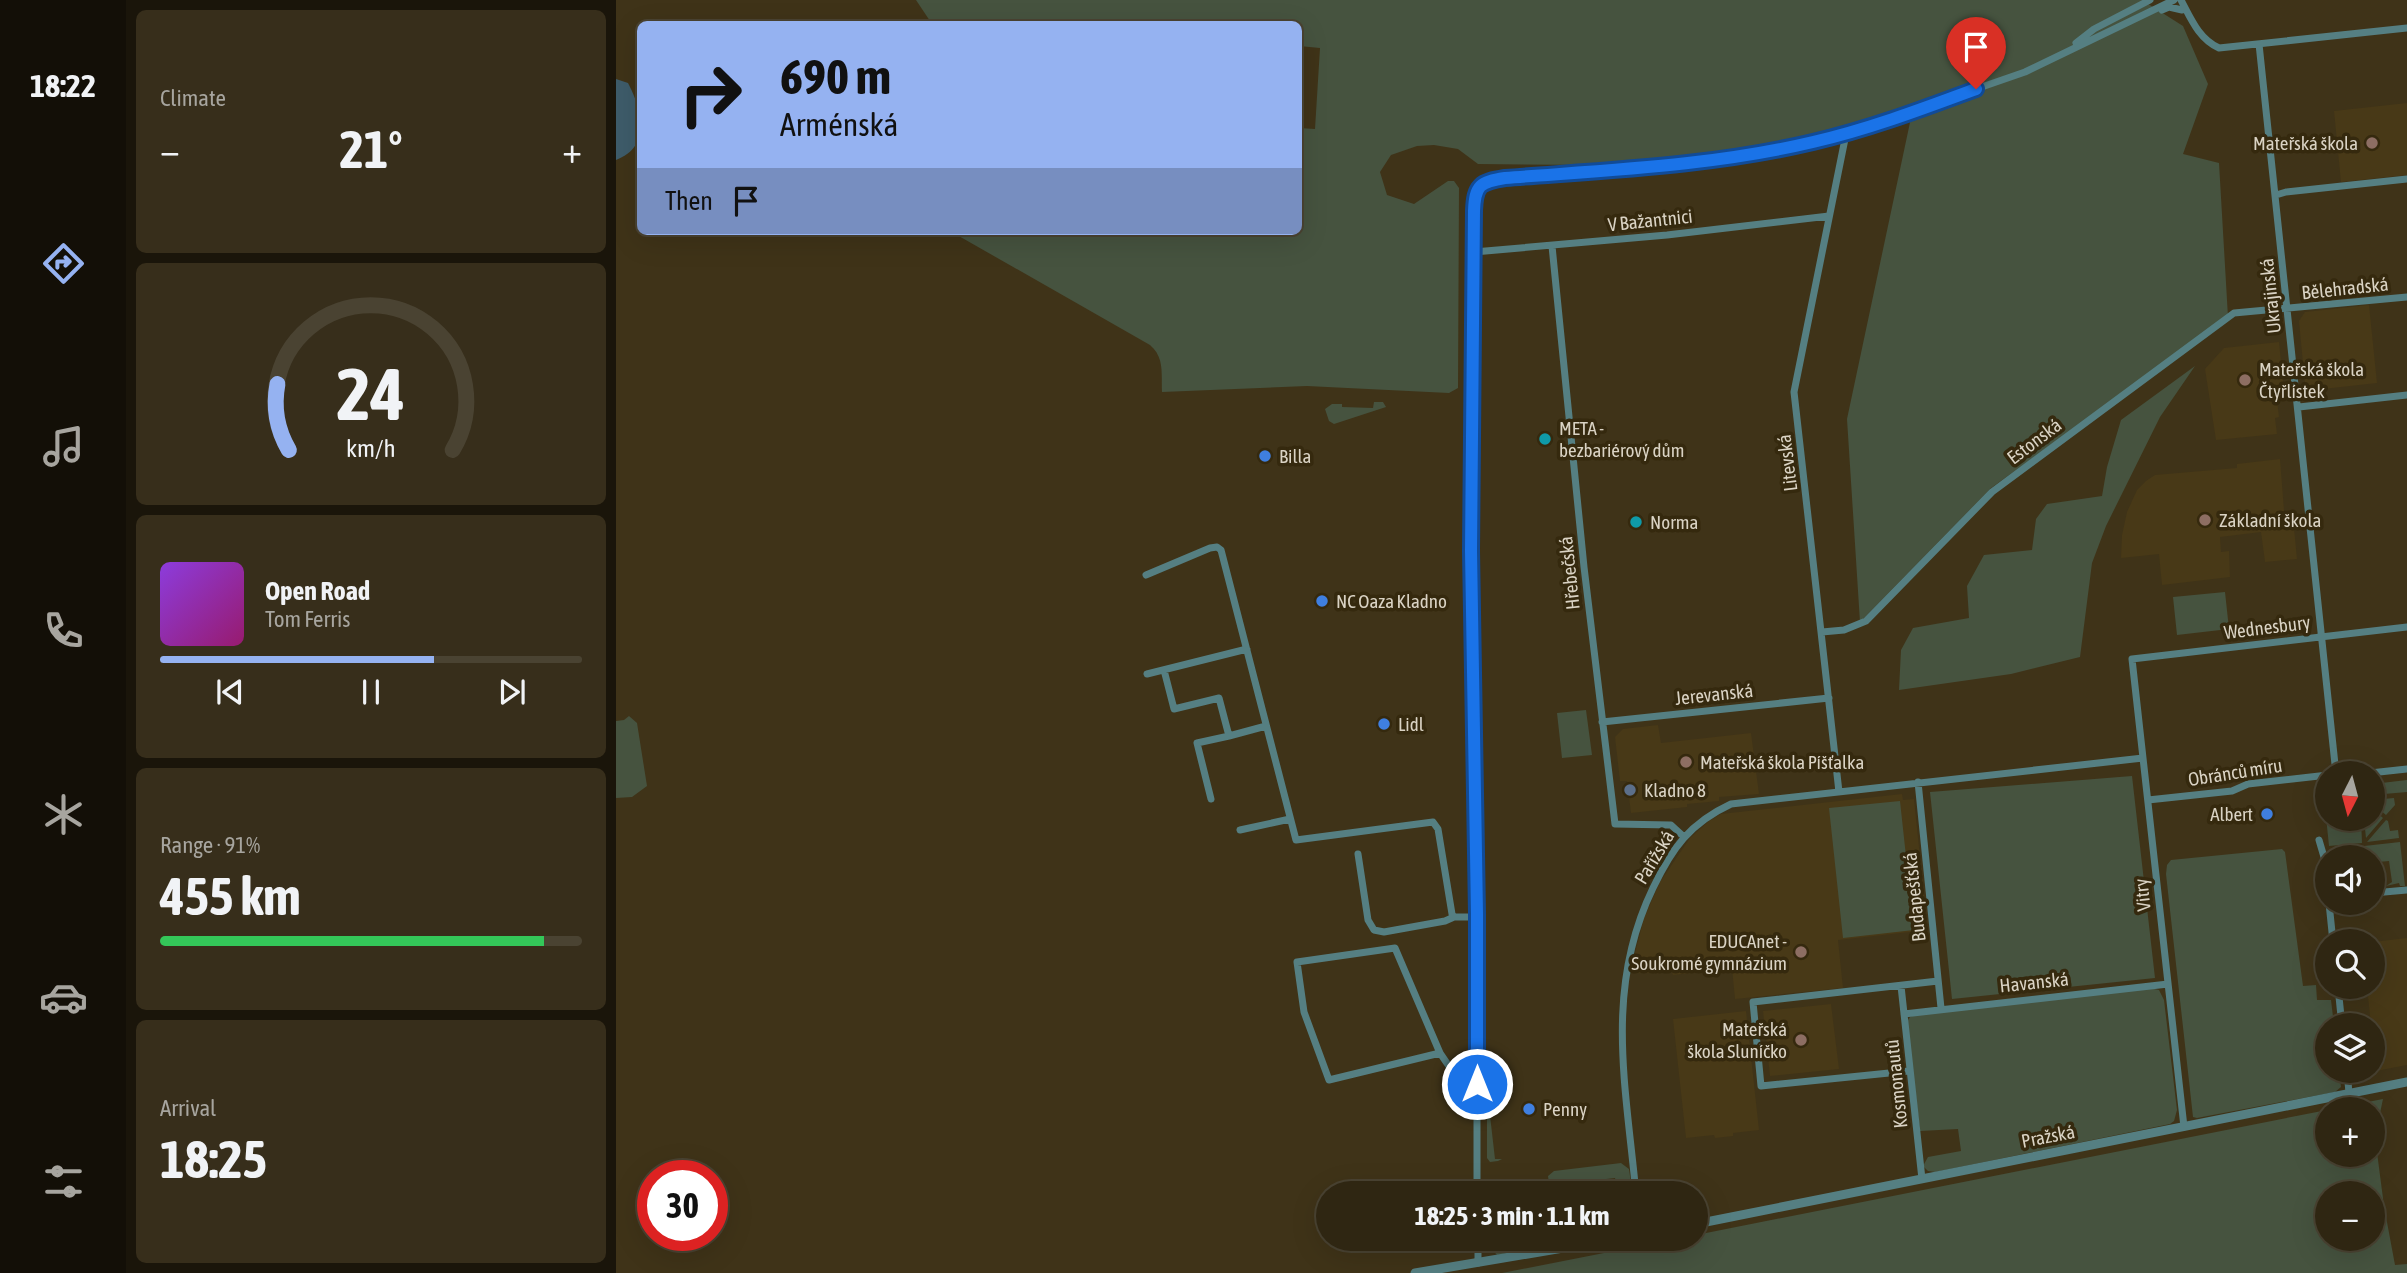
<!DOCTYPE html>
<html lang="en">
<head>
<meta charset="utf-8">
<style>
	:root { --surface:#2f2612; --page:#372e1b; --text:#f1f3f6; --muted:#a7a59f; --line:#4a4332; --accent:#95b2f1 }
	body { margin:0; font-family:"Asap Condensed",sans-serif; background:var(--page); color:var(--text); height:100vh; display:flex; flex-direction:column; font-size:26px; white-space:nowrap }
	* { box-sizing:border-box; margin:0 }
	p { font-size:23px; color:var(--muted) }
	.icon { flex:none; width:38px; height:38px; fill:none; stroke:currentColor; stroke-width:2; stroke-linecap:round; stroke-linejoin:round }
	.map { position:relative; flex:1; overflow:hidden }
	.panel { display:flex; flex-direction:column; gap:10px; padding:10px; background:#1a150a; width:490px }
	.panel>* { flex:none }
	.banner { position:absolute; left:21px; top:21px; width:665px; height:214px; border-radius:10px; box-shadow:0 7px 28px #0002,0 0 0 2px var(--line); background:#95b2f1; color:#111; overflow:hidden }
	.needle { width:46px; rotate:186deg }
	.tools { position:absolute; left:1699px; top:761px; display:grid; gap:14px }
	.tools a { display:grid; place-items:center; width:70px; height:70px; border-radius:50%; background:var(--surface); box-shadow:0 7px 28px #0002,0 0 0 2px var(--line); font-size:35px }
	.speed { position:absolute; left:21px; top:1160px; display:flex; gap:14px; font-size:35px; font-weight:700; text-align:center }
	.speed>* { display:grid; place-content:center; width:91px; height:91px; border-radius:50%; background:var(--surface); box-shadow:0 7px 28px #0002,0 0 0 2px var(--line); line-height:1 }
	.speed .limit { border:10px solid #d22; background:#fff; color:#111 }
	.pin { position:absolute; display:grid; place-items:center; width:60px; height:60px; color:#fff; margin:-72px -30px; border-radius:50% 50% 50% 0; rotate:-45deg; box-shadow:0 0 7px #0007 }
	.pin .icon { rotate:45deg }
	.me { position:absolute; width:77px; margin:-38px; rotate:0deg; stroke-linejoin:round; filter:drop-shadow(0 0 5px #0008) }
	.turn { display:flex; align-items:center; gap:24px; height:147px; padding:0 28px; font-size:32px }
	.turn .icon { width:91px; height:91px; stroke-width:2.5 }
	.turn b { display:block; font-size:49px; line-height:60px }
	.then { display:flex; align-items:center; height:66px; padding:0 28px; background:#0003; gap:14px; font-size:26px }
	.big { font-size:52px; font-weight:700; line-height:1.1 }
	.panel .tile { flex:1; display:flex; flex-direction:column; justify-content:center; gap:10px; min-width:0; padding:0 24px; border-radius:10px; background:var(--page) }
	.panel .dial { align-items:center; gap:0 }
	.dial svg { height:182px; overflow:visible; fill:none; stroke:var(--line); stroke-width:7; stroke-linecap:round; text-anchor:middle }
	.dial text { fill:var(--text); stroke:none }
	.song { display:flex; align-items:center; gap:21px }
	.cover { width:84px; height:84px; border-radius:10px; background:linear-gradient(135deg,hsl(270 70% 55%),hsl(320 70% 35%)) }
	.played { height:7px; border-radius:4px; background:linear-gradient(90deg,var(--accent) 65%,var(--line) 65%) }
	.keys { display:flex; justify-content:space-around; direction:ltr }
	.heat { display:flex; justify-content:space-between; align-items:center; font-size:38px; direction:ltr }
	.charge { height:10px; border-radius:5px; background:linear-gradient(90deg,#34c759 91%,var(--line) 0) }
	.trip { position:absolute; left:700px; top:1181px; width:392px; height:70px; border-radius:35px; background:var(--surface); box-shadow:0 7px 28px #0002,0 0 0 2px var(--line); font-weight:700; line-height:70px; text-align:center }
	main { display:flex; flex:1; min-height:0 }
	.tab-bar { display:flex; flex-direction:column; width:126px; justify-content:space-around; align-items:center; background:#130f07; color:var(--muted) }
	.tab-bar .icon { width:49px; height:49px }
	.tab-bar .selected { color:var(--accent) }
	.tab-bar b { font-size:32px; color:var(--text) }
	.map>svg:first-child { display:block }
</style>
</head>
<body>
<main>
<nav class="tab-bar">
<b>18:22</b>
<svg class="icon selected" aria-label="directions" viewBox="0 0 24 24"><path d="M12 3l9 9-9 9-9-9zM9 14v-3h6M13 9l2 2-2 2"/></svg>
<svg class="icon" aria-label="music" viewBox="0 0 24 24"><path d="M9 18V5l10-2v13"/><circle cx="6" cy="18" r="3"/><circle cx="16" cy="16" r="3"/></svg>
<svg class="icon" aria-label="phone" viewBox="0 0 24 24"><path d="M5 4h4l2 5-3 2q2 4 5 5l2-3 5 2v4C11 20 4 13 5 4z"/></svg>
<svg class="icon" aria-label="climate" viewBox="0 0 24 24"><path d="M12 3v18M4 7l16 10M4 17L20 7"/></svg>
<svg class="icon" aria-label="car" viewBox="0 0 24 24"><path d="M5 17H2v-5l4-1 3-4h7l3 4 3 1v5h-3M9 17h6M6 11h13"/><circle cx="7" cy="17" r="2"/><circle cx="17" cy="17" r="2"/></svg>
<svg class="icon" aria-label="filters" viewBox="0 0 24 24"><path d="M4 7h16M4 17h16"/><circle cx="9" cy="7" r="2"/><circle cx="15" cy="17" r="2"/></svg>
</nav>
<section class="panel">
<div class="tile"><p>Climate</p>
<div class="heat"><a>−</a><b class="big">21°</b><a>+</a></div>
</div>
<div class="tile dial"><svg viewBox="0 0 100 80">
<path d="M14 69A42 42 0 1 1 86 69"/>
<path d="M14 69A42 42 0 0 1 9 40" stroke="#95b2f1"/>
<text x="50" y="56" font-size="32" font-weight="700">24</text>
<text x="50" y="72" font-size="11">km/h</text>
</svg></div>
<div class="tile">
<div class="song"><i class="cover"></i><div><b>Open Road</b><p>Tom Ferris</p></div></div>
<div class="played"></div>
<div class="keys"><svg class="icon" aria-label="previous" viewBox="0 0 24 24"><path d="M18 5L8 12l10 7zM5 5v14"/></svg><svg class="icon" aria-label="pause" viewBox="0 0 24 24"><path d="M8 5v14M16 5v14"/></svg><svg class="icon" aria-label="next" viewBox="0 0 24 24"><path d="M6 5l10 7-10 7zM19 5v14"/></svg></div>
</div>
<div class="tile"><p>Range · 91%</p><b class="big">455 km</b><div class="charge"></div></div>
<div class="tile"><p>Arrival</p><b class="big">18:25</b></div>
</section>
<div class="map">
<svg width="1791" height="1273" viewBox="0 0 1791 1273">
	<rect width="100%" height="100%" fill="#3f3318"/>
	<path fill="#483917" d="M1791,103V175L1725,182L1718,111Z
		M1753,305L1761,383L1698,390L1689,384L1683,321L1689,312Z
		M1663,342L1668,391L1660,392L1663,417L1659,418L1661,434L1600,440L1589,369L1608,348Z
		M1664,459L1669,523L1656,524L1657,530L1678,528L1681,559L1649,562L1645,532L1604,537L1605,552L1613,551L1614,577L1546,585L1543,554L1505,558L1506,535L1511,512L1521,490L1530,481L1539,475L1621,468V464Z
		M1042,725L1045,743L1135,733L1143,794L1103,797V801L1071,804V807L1015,813L1011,781H1004L999,737L1007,729Z
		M1286,794L1287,800L1298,799L1311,925L1302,926L1303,931L1222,940L1227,988L1119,999L1116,968L1057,975L1056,972L1014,973L1028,918L1044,882L1074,838L1093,821L1105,814Z
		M1791,938V1065L1760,1071L1757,1026L1755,1025L1751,987H1757V942Z
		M1215,1004L1223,1069L1154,1076L1147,1011Z
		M1130,1011L1143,1130L1117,1133V1136L1099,1138L1098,1135L1070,1138L1057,1019Z"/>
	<path fill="#46533f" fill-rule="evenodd" d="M300,0H1526L1567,26L1592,84L1567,154L1603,163L1612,317L1375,488L1244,622L1231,419L1296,113L1124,150L977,165L862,164L842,149L818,145L801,146L775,155L764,172L771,195L798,204L832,181H838L843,188L842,388L833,393L691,386L546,392C545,374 549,358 534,345L334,231H682L683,128L699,129L704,48L683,46L682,24H316Z
		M1579,366L1544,417L1490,526L1476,563L1464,657L1395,674L1283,690L1285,650L1297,628L1353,618L1351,586L1368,555L1416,550L1420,519L1431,504L1486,496L1491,467L1505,420Z
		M758,402H767L770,407L718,424L713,421L709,409L716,404H726V407L757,408Z
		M1609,592L1613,629L1561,635L1557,597Z
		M970,710L976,755L946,758L941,713Z
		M13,716L21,723L31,786L16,797L0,798V721L8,720Z
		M1516,776L1539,978L1336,999L1314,792Z
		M1791,780V792L1757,795V784Z
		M1711,786L1712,819L1715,822L1745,819L1746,843L1713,846L1707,787Z
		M1778,798L1779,805L1770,815L1757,804V800Z
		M1284,801L1298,930L1227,938L1213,808Z
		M1757,809L1767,818L1750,838L1748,819H1757Z
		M1770,820L1772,821L1774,831L1782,830L1783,838L1751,842Z
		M1784,842L1789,886H1784L1783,883L1770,886L1776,882L1773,861L1762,862L1761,856L1736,857L1735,853L1722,854L1721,857V849Z
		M1666,849L1669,852L1687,986L1700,985L1701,1000H1715L1718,1025L1712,1026V1071H1723L1725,1087L1719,1092L1581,1118L1577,1117L1550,874L1551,865L1555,860Z
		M1534,988L1543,990L1548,1000L1561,1110L1558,1121L1554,1124L1319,1172L1312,1171L1307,1166L1312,1157L1345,1151L1342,1129L1304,1131L1291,1022L1294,1017L1301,1014Z
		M875,1094L878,1097L872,1098L879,1159H886L882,1161L874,1162L871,1158V1099Z
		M1767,1099L1759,1137L1768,1206L1779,1265L1791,1264V1273H886L1059,1239H1080V1235L1711,1110L1712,1155H1757V1110L1716,1109ZM1712,1194H1757V1239H1712Z
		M1005,1163L1013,1169L1015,1183L1001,1186L999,1178L938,1185L939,1193L934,1192L932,1176L938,1171Z
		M872,1239L893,1241L895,1247L923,1244V1239H966L956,1243L881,1255L873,1246Z"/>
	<path fill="#3e5c6a" d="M0,79L12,83C26,110 36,146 0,160Z"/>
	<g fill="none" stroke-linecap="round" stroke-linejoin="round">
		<path stroke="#557f82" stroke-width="7" d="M1565,0C1575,19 1583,39 1603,48L1791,28
			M1546,10L1553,7L1566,10
			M1460,43L1478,29L1534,0
			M1643,44L1720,774
			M1660,195L1670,192L1791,179
			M936,246L968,567L999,824L1055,825L1067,836
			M858,252L1051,235L1213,216
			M1683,407L1791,395
			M530,575L594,548L601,547L605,550L680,840L817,822L822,829L836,914L838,917H861
			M1206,632L1228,630L1250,621L1376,492L1618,313L1791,297
			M548,670L558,709L603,698L613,736L650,726
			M531,674L631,649
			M986,722L1213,698
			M1745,774L1791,769
			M1302,782L1325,1008
			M1223,792L1178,392L1230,134
			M595,799L581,743L613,736
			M1532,800L1616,791L1632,784L1712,775
			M624,830L674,819
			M1703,840L1708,857L1712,888
			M742,854L752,920L758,930L768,932L829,921L838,917
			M1757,893L1791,890
			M1713,903L1717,942
			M1285,986L1306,1179
			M1722,987L1726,1026
			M1288,1014L1552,984
			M824,1053L713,1080L688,1012L681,962L779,948L824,1053L839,1075L861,1084
			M1293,1071L1145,1086L1137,1002L1322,981
			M1731,1071L1733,1093
			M1568,1127L1516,659L1791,627
			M861,1194V917L855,551L857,211C859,188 861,183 883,178L1052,165L1165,149L1230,134L1409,72L1558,0
			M1020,1194C1010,1086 988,989 1037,888C1056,848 1074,823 1115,804L1527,758
			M862,1239V1263"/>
		<path stroke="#557f82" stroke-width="9" d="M1080,1224L1791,1082
			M799,1273L1000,1239"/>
	</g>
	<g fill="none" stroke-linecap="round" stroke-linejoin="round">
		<defs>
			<path id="route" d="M861,1084V914L855,551L858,211C859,185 864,182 889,178C992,170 1096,166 1197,142C1253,129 1306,109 1360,89"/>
		</defs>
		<use href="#route" stroke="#114b97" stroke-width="18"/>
		<use href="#route" stroke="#1a73e8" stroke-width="12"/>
	</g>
	<g fill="#8d6e63" stroke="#35290e" stroke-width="2.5">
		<circle cx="1756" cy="143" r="7"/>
		<circle cx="1629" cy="380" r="7"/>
		<circle cx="1589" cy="520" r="7"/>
		<circle cx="1070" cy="762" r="7"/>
		<circle cx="1185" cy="952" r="7"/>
		<circle cx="1185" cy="1040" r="7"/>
	</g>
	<g fill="#0f9aa8" stroke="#35290e" stroke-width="2.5">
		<circle cx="929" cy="439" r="7"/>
		<circle cx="1020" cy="522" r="7"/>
	</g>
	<g fill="#3f7fe0" stroke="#35290e" stroke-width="2.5">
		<circle cx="649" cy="456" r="7"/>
		<circle cx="706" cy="601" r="7"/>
		<circle cx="768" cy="724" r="7"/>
		<circle cx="1651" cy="814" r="7"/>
		<circle cx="913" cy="1109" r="7"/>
	</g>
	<circle fill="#5c6f8a" stroke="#35290e" stroke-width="2.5" cx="1014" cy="790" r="7"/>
	<g text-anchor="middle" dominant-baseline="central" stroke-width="7" stroke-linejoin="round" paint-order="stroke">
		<g font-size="19" fill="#dad3c4" stroke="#35290e" text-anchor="start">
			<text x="1742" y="143" text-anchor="end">Mateřská škola</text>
			<text x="1643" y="369">Mateřská škola<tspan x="1643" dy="22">Čtyřlístek</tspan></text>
			<text x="943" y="428">META -<tspan x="943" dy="22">bezbariérový dům</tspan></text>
			<text x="663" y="456">Billa</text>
			<text x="1603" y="520">Základní škola</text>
			<text x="1034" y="522">Norma</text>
			<text x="720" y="601">NC Oaza Kladno</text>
			<text x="782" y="724">Lidl</text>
			<text x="1084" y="762">Mateřská škola Píšťalka</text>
			<text x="1028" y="790">Kladno 8</text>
			<text x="1637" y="814" text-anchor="end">Albert</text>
			<text x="1171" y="941" text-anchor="end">EDUCAnet -<tspan x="1171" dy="22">Soukromé gymnázium</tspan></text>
			<text x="1171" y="1029" text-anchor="end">Mateřská<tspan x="1171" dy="22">škola Sluníčko</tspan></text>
			<text x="927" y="1109">Penny</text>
		</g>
		<g font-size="19" fill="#dad3c4" stroke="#35290e">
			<text transform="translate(1034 220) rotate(-6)">V Bažantnici</text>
			<text transform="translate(1729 288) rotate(-6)">Bělehradská</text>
			<text transform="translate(1654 296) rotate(-96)">Ukrajinská</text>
			<text transform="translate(1418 441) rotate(-37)">Estonská</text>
			<text transform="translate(1171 463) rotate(-97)">Litevská</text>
			<text transform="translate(953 573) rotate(-96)">Hřebečská</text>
			<text transform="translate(1651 627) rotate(-7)">Wednesbury</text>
			<text transform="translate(1098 694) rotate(-6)">Jerevanská</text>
			<text transform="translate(1619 772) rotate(-9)">Obránců míru</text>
			<text transform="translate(1038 857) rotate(-59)">Pařížská</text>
			<text transform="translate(1526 895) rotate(-96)">Vitry</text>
			<text transform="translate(1298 897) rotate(-96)">Budapešťská</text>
			<text transform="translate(1418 982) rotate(-6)">Havanská</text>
			<text transform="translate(1280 1084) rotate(-96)">Kosmonautů</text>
			<text transform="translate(1432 1136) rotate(-11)">Pražská</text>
		</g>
	</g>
</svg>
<div class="tools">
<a><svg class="needle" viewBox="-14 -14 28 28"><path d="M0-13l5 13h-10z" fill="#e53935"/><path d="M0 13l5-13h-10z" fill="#a7a59f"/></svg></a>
<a><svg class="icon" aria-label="sound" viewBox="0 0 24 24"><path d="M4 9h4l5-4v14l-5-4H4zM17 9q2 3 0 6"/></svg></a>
<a><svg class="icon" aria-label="search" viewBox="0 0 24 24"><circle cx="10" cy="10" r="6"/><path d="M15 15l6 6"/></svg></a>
<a><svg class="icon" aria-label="layers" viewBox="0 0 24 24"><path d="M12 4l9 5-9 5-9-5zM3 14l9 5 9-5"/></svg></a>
<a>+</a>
<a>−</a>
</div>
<div class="speed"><div class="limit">30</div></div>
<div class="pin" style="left:1360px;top:89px;background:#d93025"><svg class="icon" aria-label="arrive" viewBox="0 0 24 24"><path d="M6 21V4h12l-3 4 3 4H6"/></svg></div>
<svg class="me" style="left:861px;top:1084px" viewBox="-20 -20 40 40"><circle r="17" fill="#1a73e8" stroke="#fff" stroke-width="3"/><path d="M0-11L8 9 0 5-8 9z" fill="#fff"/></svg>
<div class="trip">18:25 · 3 min · 1.1 km</div>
<div class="banner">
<div class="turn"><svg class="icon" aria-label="right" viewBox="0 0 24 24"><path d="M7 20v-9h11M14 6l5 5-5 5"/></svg><div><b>690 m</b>Arménská</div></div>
<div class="then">Then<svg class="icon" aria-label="arrive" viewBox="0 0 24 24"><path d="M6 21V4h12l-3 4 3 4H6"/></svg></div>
</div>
</div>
</main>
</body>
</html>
